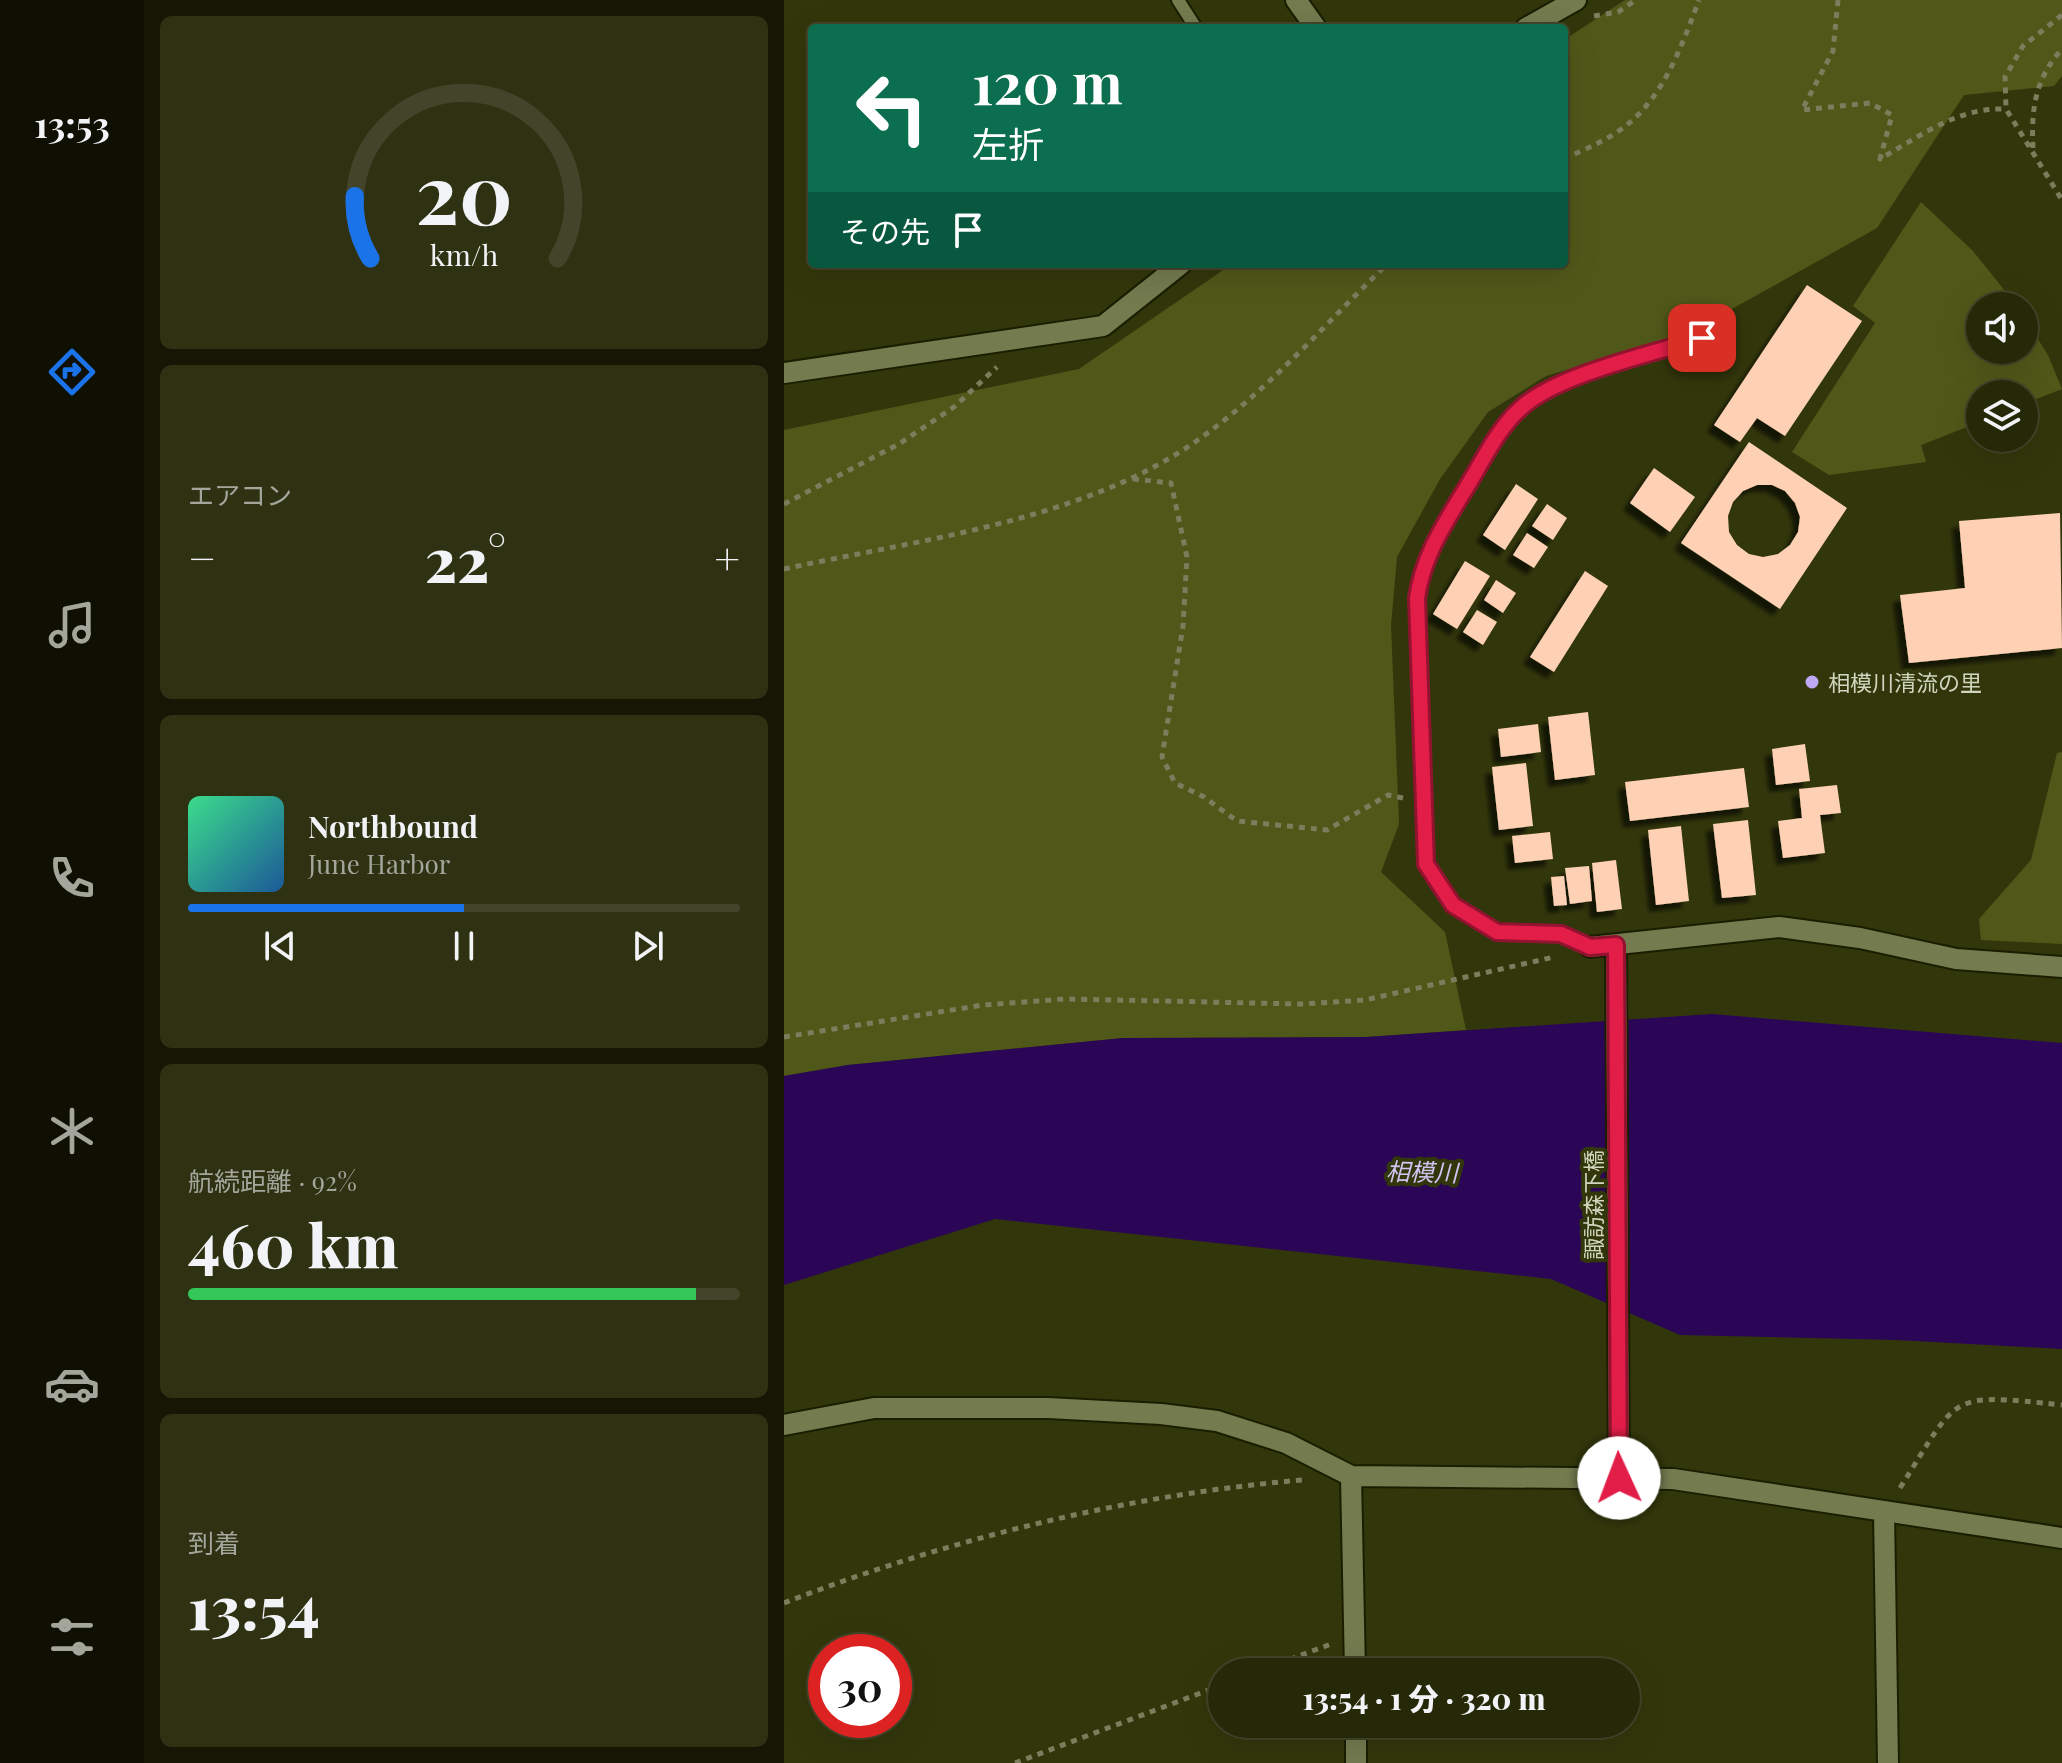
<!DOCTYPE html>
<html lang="ja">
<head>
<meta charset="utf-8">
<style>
	:root { --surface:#262908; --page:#2e3112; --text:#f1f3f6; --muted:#a4a69c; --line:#424529; --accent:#1a73e8 }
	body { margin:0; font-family:"Playfair Display","Noto Sans JP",serif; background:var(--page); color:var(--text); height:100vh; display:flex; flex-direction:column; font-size:30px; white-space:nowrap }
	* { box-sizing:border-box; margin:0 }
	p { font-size:26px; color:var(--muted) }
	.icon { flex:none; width:44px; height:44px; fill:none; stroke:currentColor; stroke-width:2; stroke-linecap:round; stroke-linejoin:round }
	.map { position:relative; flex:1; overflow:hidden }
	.drawer { display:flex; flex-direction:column; gap:16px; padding:16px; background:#151704; width:640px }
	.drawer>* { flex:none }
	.hud { position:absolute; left:24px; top:24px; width:760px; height:244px; border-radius:8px; box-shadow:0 8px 32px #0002,0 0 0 2px var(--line); background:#0b6e4f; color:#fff; overflow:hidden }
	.fabs { position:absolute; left:1182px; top:292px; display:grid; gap:16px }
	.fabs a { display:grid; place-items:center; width:72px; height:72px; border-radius:50%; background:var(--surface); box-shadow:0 8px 32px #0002,0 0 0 2px var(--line); font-size:40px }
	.speed { position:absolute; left:24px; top:1634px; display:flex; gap:16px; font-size:40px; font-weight:700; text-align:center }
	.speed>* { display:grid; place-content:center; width:104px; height:104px; border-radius:50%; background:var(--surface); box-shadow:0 8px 32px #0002,0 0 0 2px var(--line); line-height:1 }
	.speed .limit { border:12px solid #d22; background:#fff; color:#111 }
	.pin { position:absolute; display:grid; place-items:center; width:68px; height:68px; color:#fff; margin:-34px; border-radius:16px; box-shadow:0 4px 12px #0006 }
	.me { position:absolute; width:88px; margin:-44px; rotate:358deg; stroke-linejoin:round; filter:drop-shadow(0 0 6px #0008) }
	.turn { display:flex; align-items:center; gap:28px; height:168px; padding:0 32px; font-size:36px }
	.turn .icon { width:104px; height:104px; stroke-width:2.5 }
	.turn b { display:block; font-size:56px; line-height:68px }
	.then { display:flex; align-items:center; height:76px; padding:0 32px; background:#0003; gap:16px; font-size:30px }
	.big { font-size:60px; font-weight:800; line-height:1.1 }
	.drawer .widget { flex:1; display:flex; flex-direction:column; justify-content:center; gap:12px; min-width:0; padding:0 28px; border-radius:12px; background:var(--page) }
	.drawer .dial { align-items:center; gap:0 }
	.dial svg { height:208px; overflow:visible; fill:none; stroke:var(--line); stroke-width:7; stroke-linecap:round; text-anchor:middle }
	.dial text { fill:var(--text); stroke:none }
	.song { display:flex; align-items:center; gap:24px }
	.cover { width:96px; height:96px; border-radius:12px; background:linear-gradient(135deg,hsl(150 70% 55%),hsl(210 70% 35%)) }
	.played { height:8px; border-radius:4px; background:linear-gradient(90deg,var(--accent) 50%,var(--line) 50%) }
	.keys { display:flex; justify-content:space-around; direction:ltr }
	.heat { display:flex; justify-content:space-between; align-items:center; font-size:44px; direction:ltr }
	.charge { height:12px; border-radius:6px; background:linear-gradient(90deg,#34c759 92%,var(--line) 0) }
	.trip { position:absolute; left:424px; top:1658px; width:432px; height:80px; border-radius:40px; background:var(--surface); box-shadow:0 8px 32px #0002,0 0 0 2px var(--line); font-weight:800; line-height:80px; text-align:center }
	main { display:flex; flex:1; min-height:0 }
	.menu { display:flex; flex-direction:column; width:144px; justify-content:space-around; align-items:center; background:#0f1003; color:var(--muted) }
	.menu .icon { width:56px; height:56px }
	.menu .active { color:var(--accent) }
	.menu b { font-size:36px; color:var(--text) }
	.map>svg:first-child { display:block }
</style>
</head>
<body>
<main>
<nav class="menu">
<b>13:53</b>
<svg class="icon active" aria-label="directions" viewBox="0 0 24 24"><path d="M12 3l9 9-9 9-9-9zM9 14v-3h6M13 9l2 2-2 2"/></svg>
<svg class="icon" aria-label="music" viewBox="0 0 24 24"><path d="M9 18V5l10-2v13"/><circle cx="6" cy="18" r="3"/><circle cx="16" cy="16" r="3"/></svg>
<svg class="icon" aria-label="phone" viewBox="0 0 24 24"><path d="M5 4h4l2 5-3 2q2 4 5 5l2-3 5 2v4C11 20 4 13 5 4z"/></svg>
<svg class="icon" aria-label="climate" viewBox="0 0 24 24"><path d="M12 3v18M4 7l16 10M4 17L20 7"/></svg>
<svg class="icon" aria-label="car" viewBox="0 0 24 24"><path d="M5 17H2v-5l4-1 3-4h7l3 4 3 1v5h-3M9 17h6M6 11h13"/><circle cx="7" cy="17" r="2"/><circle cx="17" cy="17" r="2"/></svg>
<svg class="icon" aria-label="filters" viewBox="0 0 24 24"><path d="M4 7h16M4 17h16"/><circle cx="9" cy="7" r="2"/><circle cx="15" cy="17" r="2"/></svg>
</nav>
<section class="drawer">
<div class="widget dial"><svg viewBox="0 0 100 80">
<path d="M14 69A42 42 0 1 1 86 69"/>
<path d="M14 69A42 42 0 0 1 8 45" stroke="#1a73e8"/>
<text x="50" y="56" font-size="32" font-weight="700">20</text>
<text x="50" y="72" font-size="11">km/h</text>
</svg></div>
<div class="widget"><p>エアコン</p>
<div class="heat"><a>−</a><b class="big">22°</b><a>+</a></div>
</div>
<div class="widget">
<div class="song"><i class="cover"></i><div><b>Northbound</b><p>June Harbor</p></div></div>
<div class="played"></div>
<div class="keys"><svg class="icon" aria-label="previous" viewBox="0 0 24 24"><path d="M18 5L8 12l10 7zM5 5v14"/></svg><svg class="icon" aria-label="pause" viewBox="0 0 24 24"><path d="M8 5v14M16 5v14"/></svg><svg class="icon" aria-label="next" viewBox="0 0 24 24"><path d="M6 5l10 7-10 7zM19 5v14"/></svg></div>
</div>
<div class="widget"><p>航続距離 · 92%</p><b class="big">460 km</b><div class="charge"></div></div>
<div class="widget"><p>到着</p><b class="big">13:54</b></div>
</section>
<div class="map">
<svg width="1278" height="1763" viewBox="0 0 1278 1763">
	<defs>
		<filter id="shadow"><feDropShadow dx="-7" dy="7" stdDeviation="2" flood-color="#0009"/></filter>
	</defs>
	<rect width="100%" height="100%" fill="#32370b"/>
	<path fill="#505819" d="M841,0H1278V76L1270,86L1180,95L1093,228L905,333L762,376L704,412L656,479L613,557L607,625L615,824L597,872L661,932L682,1030L582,1037L339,1038L64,1065L0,1076V430L295,369L448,264H780V40Z
		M1137,202L1189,251L1233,306H1196V350H1240V317L1264,355L1278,389L1240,404V394H1196V422L1137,445L1142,462L1045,475L1008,452L1091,323L1069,306Z
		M1278,752V944L1197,940L1195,919L1247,860L1273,753Z"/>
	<path fill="#2b0657" d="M928,1014L1278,1043V1349L1112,1340L896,1335L767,1279L211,1219L0,1285V1076L64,1065L339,1038L582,1037Z"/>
	<path fill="#fed1b4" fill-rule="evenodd" filter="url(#shadow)" d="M1023,285L1078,321L1001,436L973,418L956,442L930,425Z
		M965,442L1063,508L996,609L897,543ZM973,485H988L1001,491L1011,503L1016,517L1014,532L1006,545L994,554L979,557L965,554L953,545L945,532L944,516L949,502L959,491Z
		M870,468L911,497L886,532L846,503Z
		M732,484L754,499L721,550L699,535Z
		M763,504L783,518L769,540L748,526Z
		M1276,513L1278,648L1125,663L1116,595L1181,588L1175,521Z
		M743,533L764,547L750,568L729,555Z
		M681,561L706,576L673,629L649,614Z
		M801,571L824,586L770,672L746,657Z
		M712,580L732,593L719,613L700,600Z
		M693,610L713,622L699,645L679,632Z
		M804,712L811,775L771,780L764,717Z
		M754,724L757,752L717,757L714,729Z
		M1021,744L1026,781L992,785L988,749Z
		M742,763L749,826L715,830L708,767Z
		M960,768L965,807L846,821L841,782Z
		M1053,785L1057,813L1036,815L1041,853L999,858L994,821L1018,818L1015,789Z
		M964,820L972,895L938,898L929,824Z
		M897,826L905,901L872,905L864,830Z
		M766,832L769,859L731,863L728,836Z
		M832,860L838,909L813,912L808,863Z
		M805,866L808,901L786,904L781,868Z
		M780,876L783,905L770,906L767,877Z"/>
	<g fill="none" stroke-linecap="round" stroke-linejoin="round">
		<defs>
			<path id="service" d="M394,0L412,28
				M806,947L777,934L713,932L690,920L669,905L642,864L633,598C639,557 658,528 679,493C696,465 712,430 737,408C775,374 868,354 918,338"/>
			<path id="minor" d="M512,0L532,28
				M742,28L792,0
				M0,373L319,326L397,264
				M832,945L835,1478
				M806,947L995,927L1076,938L1172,959L1278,967
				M0,1425L90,1408H264L377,1414L433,1421L502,1443L567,1476L889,1479L1278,1538
				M567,1476L571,1672
				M1100,1512L1104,1763
				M572,1724V1763"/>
		</defs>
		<use href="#service" stroke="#1a1e00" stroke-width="16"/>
		<use href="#minor" stroke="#1a1e00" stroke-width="24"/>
		<path stroke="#7a7e5c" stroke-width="5" stroke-dasharray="6 6" stroke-linecap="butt" d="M1054,0L1049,51L1018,110L1086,103L1108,115L1096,159C1136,136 1174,107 1222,109
			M1278,15L1239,46L1221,77L1222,109L1278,200
			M810,16L834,12L852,0
			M1249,148C1247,109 1251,79 1278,49
			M780,159C796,151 815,144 830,134C878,104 896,50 915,0
			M349,479L387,483L403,557L399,626L378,757L391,783L420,797L453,821L543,830L604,795L619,798
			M0,504L115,444L170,407L213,367
			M0,569C134,540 297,521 411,442C484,391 540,325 603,264
			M0,1037L199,1005L281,999L518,1004L581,1000L770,957
			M1116,1488C1176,1393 1163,1393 1278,1405
			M0,1603C165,1539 342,1495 518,1480
			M472,1672L547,1644
			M231,1763L438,1685"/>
		<use href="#service" stroke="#747b4f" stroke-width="12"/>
		<use href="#minor" stroke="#747b4f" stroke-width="20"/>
	</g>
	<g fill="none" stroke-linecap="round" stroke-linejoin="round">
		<defs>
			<path id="route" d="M835,1478L832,945L806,947L777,934L713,932L669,905L642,864L633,598C639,557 658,528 679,493C697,465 712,430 737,408C774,374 868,354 918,338"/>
		</defs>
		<use href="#route" stroke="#92132f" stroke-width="20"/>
		<use href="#route" stroke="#e11d48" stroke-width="14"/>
	</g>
	<circle fill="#bda9f5" stroke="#32370b" stroke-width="3" cx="1028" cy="682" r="8"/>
	<g text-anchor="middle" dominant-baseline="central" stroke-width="8" stroke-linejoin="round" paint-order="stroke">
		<g font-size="22" fill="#d1d5be" stroke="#32370b" text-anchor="start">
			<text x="1044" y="682">相模川清流の里</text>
		</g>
		<g font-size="22" fill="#d1d5be" stroke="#32370b">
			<text transform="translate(809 1205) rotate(-90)">諏訪森下橋</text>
		</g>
		<g font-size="24" font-style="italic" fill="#cfc5f2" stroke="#32370b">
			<text transform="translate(638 1171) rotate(1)">相模川</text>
		</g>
	</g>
</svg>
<div class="fabs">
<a><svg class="icon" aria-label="sound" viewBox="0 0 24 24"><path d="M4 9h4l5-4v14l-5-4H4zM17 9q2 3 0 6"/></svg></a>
<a><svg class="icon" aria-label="layers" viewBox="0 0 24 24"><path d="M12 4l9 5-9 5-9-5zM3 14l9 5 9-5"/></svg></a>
</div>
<div class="speed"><div class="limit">30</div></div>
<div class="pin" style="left:918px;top:338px;background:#d93025"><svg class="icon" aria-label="arrive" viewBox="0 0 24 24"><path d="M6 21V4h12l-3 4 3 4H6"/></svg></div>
<svg class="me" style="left:835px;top:1478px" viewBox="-20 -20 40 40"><circle r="19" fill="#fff"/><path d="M0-13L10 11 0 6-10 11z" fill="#e11d48"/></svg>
<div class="trip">13:54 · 1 分 · 320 m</div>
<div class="hud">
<div class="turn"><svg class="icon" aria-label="left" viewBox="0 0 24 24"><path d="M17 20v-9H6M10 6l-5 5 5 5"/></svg><div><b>120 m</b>左折</div></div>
<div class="then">その先<svg class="icon" aria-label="arrive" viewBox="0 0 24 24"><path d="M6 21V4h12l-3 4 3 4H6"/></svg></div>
</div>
</div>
</main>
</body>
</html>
